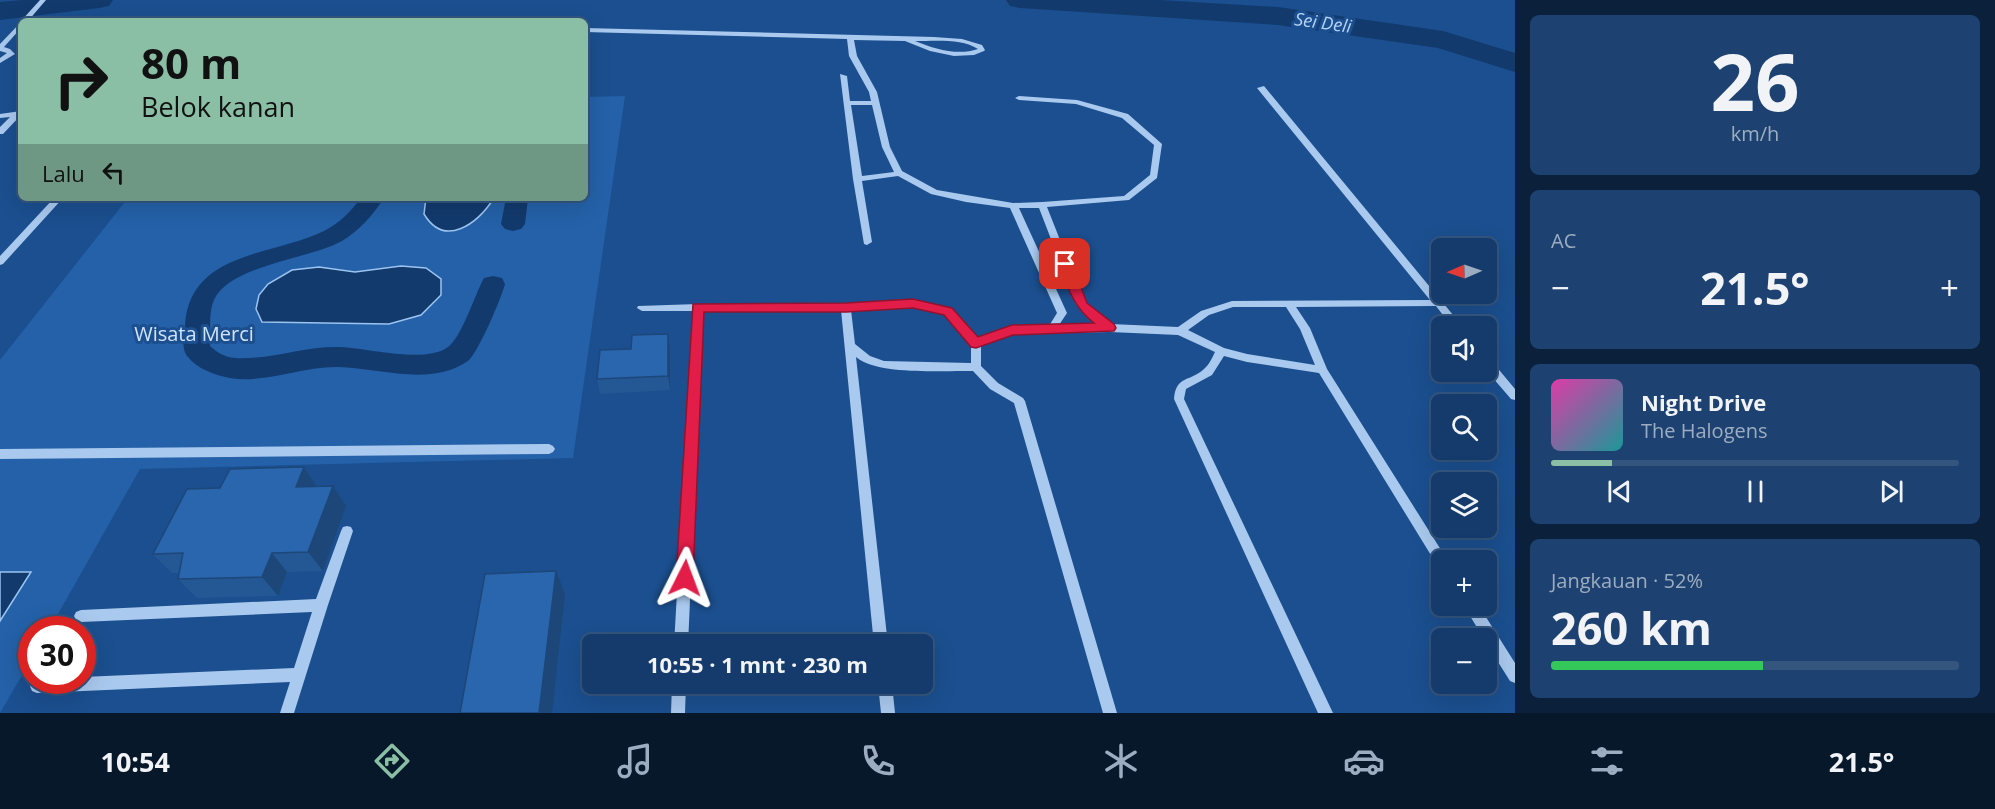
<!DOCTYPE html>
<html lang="id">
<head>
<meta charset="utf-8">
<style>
	:root { --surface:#143b6b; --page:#1d4271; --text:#f1f3f6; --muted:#9dadc1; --line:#33557e; --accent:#8abfa5 }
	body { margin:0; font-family:"Open Sans",sans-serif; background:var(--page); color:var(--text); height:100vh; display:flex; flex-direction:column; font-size:22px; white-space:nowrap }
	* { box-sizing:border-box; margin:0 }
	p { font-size:20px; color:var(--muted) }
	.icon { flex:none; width:33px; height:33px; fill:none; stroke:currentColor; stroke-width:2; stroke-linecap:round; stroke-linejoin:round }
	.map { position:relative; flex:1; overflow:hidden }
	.sheet { display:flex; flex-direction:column; gap:15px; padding:15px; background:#0b203b; width:480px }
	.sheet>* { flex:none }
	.guide { position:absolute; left:18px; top:18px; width:570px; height:183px; border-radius:9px; box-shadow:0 6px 24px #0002,0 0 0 2px var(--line); background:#8abfa5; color:#111; overflow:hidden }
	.needle { width:39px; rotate:268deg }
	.fabs { position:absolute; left:1431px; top:238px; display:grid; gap:12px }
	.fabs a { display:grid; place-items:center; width:66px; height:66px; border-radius:9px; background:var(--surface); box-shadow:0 6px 24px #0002,0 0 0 2px var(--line); font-size:30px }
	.speed { position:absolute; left:18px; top:616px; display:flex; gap:12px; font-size:30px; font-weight:700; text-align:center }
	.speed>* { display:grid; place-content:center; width:78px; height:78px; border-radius:50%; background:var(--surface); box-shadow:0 6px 24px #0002,0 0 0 2px var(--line); line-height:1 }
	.speed .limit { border:9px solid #d22; background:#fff; color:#111 }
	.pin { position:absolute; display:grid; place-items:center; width:51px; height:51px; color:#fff; margin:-26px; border-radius:12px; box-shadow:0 3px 9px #0006 }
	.me { position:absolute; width:66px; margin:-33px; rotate:3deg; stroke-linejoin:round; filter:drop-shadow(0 0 4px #0008) }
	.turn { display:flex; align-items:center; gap:21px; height:126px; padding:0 24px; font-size:27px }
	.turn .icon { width:78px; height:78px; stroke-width:2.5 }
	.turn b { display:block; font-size:42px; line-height:51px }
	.then { display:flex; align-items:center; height:57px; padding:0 24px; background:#0003; gap:12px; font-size:22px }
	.big { font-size:45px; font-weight:700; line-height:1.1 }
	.sheet .widget { flex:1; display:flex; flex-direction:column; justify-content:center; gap:9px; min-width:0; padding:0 21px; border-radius:9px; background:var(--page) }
	.sheet .dial { align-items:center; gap:0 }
	.dial b { font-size:78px; line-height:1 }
	.song { display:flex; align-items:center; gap:18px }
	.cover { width:72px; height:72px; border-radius:9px; background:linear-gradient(135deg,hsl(320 70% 55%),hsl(180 70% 35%)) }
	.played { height:6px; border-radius:3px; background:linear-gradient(90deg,var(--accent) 15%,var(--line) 15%) }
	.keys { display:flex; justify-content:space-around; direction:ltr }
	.heat { display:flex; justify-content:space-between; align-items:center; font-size:33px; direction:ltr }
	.charge { height:9px; border-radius:4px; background:linear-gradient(90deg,#34c759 52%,var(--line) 0) }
	.trip { position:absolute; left:582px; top:634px; width:351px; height:60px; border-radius:9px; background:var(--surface); box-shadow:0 6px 24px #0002,0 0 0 2px var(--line); font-weight:700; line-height:60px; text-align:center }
	.menu { display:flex; height:96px; justify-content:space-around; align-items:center; background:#08182b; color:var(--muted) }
	.menu .icon { width:42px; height:42px }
	.menu .active { color:var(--accent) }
	.menu b { font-size:27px; color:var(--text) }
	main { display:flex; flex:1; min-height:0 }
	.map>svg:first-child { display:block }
</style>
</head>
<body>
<main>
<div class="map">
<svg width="1515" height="713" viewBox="0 0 1515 713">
	<rect width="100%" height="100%" fill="#1b4f8f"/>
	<path fill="#2461a8" d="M625,96L573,458L140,469L49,630H32L31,660L0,713V360L128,198H585V97Z"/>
	<path fill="#123a6d" stroke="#9cc4f0" stroke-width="1.5" d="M426,198H494C478,223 445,249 424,214Z
		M401,266L426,268L441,279V295L421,315L389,324L262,322L256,309L259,295L268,284L292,270L319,267L355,272Z
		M0,572H31L0,621Z"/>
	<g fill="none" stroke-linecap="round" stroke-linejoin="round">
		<path fill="#123a6d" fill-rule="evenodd" d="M361,198H384C373,215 360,230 342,241C310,259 229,265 214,300C208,314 211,332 210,346C218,353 224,357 235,358C270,360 304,346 340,347C368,348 425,364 448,347C462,337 475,294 484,278L493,276L502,278L505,284C501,299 478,353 468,361C430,387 380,368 338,367C303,366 264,384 230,378C215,375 197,369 187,356C181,348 184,334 185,325C190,251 273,256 324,231C340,223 351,211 361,198Z
			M506,198H528L525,224L521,229L513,231L505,229L501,224Z"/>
		<path fill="#123a6d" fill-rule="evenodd" d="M22,0H113L109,6L99,8L0,20V2Z
			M1006,0H1159L1278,7L1443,31L1515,53V72L1438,48L1278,25L1020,8L1010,6Z"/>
		<path fill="#a9c9ee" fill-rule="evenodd" d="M40,0H46L28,21H21Z
			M21,22V28L4,47L10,49L15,54L0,63V58L7,53L0,51V44Z
			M585,28L934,37L962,39L982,45L985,50L984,51L974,55L954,56L930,51L905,41L854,40L857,56L877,92L890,147L902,171L937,190L1013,203L1042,202L1124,196L1150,175L1154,145L1122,118L1076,104L1019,100L1015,98L1019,96L1077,100L1128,114L1162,144L1157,178L1129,200L1047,207L1085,303L1111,324L1178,327L1201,311L1232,301L1430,300L1257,88L1264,86L1463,327H1452L1436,306L1296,307L1310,328L1327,369L1448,561H1442V567L1437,565L1319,373L1247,362L1224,356L1212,375L1186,389L1184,399L1333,713H1318L1174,399C1176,375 1190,382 1204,369C1209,365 1212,358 1215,352L1178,335L1110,332L1013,334L981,345V366L998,383L1023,398L1025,401L1117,713H1103L1014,403L990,389L973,371C943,370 879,376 856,357L888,645H874L841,310L703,311L688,645H674L693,311H642L637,308L638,306L698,304H846L913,301L952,310L978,338L1012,326H1049L1057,313L1010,208L966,202L931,194L898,176L862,181L872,242L867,245L864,244L853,179L840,74L847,76L850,101H871L869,92L849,56L847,39L585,32ZM915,41C934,41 962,38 978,49C958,56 934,49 915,41ZM851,105H872L882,147L894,172L862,176ZM1019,208H1039L1076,304L1083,313L1098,325H1059L1067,313ZM913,307L945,315L971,344V363L884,361L870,356L855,344L851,310ZM1233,307H1286L1300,329L1315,365L1247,354L1224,348L1188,330L1209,315Z
			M21,111V115L3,134H0V127L10,117L0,118V114Z
			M54,198H63L3,264L0,265V256Z
			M1486,358L1490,359L1515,389V400L1511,399L1486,370Z
			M549,444L553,446L555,449L553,452L549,454L0,459V449Z
			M347,526L351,527L353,531L328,605L294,713H280L290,682L37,693L32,691L30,686L32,681H82V677L294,668L312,612L81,622L76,620L74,616L76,612L81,610L316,599L341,531L343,527Z
			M1464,606H1479L1515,663V683L1510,681L1486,643V639H1484Z
			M672,684H686L685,713H671Z
			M878,684H892L895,713H881Z"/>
	</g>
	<path fill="#245895" d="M670,348V390L600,394L597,379Z
		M304,467L317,487L346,506L323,571L287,572L278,596L197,598L178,579L179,573H172L153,554L220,488Z"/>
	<path fill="#1d4779" d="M668,334L670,348V390L668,376Z
		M304,467L317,487H296Z
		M333,486L346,506L323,571L308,552Z
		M272,553L287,572L278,596L262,577Z
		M556,571L565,594L552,713H539Z"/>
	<path fill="#2a66ad" stroke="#1d4779" stroke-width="1.5" d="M668,334V376L597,379L600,350L631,349L632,335Z
		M304,467L296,487L333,486L308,552L272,553L262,577L178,579L183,553L153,554L187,489L220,488L230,469Z
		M556,571L539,713H460L485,574Z"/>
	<path fill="#e11d48" stroke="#92132f" stroke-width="1.5" d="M1065,260L1072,264L1087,303L1114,324L1116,328L1114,331L1013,335L976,348L971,347L944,315L913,308L846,312H704L693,578L691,583L685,585L679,583L676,578L693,304L846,303L913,299L952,308L978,337L1012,325L1094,323C1074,308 1068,288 1059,264Z"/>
	<g text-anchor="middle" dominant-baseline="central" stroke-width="6" stroke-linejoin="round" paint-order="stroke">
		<g font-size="18" font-style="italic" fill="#b5d3f5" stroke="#1b4f8f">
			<text transform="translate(1323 22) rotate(8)">Sei Deli</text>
		</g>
		<g font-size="20" fill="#cfe3fa" stroke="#1b4f8f">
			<text x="194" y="333">Wisata Merci</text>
		</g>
	</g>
</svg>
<div class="fabs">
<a><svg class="needle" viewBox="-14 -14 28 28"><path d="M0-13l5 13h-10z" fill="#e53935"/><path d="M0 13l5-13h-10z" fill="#9dadc1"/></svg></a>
<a><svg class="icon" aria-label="sound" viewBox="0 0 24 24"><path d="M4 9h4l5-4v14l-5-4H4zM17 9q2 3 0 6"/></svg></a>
<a><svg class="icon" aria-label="search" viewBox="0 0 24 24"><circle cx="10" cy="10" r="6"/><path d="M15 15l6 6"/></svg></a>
<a><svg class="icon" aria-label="layers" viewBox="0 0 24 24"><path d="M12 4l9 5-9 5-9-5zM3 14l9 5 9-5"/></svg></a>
<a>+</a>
<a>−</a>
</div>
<div class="speed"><div class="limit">30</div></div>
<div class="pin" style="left:1065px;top:264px;background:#d93025"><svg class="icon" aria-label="arrive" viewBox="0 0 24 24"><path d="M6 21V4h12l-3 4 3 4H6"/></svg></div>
<svg class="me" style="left:685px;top:578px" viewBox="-20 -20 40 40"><path d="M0-17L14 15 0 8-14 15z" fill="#e11d48" stroke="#fff" stroke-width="4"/></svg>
<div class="trip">10:55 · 1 mnt · 230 m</div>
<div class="guide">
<div class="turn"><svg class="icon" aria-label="right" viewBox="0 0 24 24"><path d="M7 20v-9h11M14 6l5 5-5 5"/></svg><div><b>80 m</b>Belok kanan</div></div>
<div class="then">Lalu<svg class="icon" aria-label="left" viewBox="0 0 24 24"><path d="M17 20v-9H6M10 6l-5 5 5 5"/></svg></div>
</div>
</div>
<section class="sheet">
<div class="widget dial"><b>26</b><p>km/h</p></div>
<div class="widget"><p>AC</p>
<div class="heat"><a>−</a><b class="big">21.5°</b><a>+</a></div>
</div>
<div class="widget">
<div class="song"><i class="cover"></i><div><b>Night Drive</b><p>The Halogens</p></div></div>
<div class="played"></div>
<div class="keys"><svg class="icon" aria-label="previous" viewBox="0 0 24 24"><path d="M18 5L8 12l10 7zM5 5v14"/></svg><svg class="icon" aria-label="pause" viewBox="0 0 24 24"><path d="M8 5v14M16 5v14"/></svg><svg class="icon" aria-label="next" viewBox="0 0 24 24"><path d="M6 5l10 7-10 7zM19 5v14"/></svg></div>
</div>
<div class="widget"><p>Jangkauan · 52%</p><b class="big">260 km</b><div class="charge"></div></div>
</section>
</main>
<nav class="menu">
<b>10:54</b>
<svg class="icon active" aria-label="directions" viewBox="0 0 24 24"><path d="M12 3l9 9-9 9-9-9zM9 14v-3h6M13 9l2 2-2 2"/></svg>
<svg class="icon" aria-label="music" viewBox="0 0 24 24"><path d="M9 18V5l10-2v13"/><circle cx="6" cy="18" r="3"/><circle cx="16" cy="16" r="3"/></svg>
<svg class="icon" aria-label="phone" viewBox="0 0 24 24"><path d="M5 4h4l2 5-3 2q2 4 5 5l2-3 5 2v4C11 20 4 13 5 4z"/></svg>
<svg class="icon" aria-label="climate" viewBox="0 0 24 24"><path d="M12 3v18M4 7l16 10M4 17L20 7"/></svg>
<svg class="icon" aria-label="car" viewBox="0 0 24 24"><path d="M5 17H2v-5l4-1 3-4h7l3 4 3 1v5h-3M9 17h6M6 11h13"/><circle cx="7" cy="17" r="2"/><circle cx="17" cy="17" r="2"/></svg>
<svg class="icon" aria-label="filters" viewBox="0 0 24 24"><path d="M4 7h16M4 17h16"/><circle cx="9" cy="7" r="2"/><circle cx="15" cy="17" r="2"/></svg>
<b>21.5°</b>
</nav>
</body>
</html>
